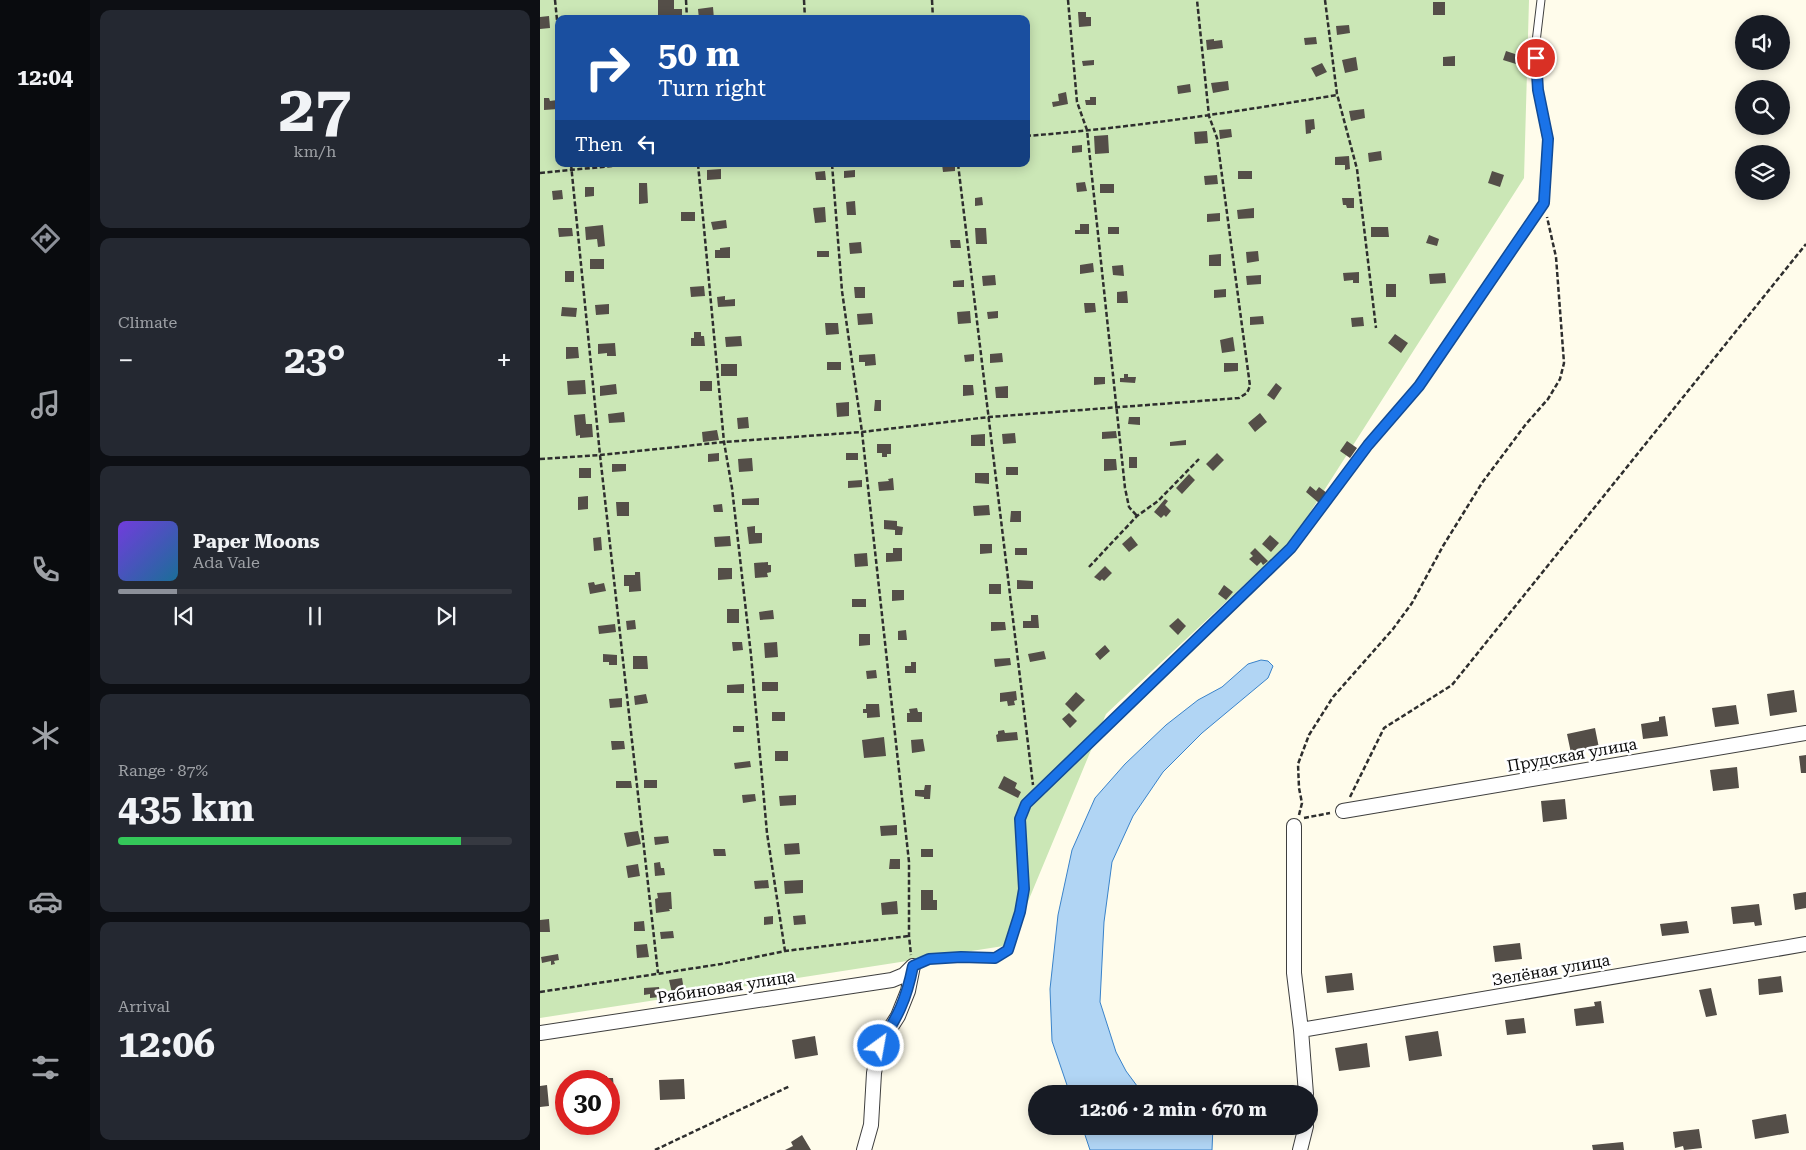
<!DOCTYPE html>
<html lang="en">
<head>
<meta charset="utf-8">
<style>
	:root { --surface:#171b24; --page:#242831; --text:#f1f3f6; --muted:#9ea1a6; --line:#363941; --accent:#8c9099 }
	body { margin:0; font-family:"Roboto Serif",serif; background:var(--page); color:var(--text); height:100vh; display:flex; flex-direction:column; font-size:19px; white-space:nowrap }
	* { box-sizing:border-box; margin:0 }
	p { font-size:16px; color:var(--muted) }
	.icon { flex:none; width:28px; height:28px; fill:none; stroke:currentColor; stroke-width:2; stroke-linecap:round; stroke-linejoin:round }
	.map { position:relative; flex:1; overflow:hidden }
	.sheet { display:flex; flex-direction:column; gap:10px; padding:10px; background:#0d0f14; width:450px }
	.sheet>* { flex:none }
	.banner { position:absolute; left:15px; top:15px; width:475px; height:152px; border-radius:10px; box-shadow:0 2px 12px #0003; background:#1a4fa0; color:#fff; overflow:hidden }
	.tools { position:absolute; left:1195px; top:15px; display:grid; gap:10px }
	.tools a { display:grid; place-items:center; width:55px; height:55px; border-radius:50%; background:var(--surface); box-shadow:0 2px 12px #0003; font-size:25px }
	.speed { position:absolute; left:15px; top:1070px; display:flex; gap:10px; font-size:25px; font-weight:700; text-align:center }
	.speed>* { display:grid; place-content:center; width:65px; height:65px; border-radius:50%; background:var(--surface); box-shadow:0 2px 12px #0003; line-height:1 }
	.speed .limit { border:8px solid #d22; background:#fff; color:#111 }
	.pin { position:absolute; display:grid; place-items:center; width:42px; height:42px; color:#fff; margin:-21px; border:2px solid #fff; border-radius:50%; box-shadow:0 1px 5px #0007 }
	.me { position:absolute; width:55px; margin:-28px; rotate:32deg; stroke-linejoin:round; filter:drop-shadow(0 0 4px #0008) }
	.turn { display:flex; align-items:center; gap:18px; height:105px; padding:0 20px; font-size:22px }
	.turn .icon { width:65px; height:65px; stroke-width:2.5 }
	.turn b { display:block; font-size:35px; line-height:42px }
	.then { display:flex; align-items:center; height:48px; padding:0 20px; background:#0003; gap:10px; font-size:19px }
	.big { font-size:38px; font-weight:700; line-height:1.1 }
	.sheet .tile { flex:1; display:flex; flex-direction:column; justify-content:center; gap:8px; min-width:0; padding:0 18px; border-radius:10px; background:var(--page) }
	.sheet .dial { align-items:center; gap:0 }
	.dial b { font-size:65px; line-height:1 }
	.song { display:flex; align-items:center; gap:15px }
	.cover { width:60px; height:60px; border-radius:8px; background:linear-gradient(135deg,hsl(260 70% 55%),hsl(200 70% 35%)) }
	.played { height:5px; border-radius:2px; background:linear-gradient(90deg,var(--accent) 15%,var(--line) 15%) }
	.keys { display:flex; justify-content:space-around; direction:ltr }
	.heat { display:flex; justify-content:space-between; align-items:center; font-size:28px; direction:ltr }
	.charge { height:8px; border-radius:4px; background:linear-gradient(90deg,#34c759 87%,var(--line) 0) }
	.trip { position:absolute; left:488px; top:1085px; width:290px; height:50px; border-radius:25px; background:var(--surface); box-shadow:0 2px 12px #0003; font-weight:700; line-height:50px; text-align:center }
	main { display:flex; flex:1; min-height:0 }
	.tab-bar { display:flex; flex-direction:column; width:90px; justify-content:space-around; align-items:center; background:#090b0e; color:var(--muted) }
	.tab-bar .icon { width:35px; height:35px }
	.tab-bar .active { color:var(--accent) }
	.tab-bar b { font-size:22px; color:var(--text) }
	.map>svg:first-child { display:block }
</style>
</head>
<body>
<main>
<nav class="tab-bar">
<b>12:04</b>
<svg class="icon active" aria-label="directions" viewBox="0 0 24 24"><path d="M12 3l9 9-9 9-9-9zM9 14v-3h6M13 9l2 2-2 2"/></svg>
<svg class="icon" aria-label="music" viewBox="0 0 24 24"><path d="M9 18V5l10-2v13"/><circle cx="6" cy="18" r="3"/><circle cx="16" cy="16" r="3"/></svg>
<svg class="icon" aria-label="phone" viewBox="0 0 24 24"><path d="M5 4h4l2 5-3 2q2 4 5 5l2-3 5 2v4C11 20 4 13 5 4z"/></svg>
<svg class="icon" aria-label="climate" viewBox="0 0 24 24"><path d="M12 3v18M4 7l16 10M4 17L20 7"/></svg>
<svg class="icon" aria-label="car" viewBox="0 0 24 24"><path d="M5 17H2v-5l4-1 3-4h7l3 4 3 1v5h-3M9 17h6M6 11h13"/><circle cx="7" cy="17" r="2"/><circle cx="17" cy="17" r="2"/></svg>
<svg class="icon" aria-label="filters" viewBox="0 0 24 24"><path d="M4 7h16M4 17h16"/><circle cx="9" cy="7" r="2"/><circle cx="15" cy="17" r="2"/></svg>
</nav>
<section class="sheet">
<div class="tile dial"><b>27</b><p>km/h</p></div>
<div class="tile"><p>Climate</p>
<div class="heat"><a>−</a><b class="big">23°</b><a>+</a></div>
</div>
<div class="tile">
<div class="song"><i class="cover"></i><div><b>Paper Moons</b><p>Ada Vale</p></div></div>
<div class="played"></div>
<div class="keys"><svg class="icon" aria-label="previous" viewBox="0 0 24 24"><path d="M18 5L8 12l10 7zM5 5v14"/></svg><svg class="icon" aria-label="pause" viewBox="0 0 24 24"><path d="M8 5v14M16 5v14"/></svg><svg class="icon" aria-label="next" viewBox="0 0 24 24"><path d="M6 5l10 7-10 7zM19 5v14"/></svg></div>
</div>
<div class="tile"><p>Range · 87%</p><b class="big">435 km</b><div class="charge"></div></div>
<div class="tile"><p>Arrival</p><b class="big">12:06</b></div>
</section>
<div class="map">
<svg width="1266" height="1150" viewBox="0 0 1266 1150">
	<rect width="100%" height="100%" fill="#fffceb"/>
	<path fill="#cbe7b6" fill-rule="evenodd" d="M0,0H989L984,178L753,539L566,714L470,945L0,1018ZM19,19H486V164H19Z"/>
	<path fill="#b1d5f4" stroke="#3a83ca" d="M721,660L728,661L733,666L728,678L662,733L623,772L593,816L572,862L564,922L560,1002L576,1052L586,1071L603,1094H530L512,1041L510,989L518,915L532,850L555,798L585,764L626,725L658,700L682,687L708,664Z
		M542,1126H673L672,1150H550Z"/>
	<path fill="#544e48" d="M118,0H134V9H142V18H118Z
		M893,2H905V15H893Z
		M173,7L174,19H159L158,9Z
		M538,12H546V17H551V26L539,27Z
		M9,16L10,28L0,29V17Z
		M809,25L810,33L797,35L796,26Z
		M776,37L777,44L765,45L764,38Z
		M674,39V41L682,40L683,48L667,50L666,40Z
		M966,51L978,55L976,64L963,60Z
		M915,56V66H903V57Z
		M816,57L818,70L805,73L802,60Z
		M554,60V65L543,66L542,61Z
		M782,63L787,72L776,77L771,68Z
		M688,81L689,90L673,93L671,83Z
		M650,84L651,92L638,94L637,86Z
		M526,92L528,104L513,107L512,102L519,101L518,94Z
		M550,97H556V105H546L545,100H550Z
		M4,98H9L10,101L17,100L18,109L4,110Z
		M824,109L825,118L811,121L809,111Z
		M774,119L775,129L771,130V133L766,134L765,120Z
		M691,129L692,137L680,139L679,130Z
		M667,131L668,143L655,144L654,132Z
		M568,135L569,153L555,154L554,136Z
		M542,145V152L532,153V146Z
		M841,151L842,160L829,162L828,153Z
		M809,156L810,169L805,170V165H795V157Z
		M402,164H415V171L403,172Z
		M181,169V179L167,180V170Z
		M315,170V177L304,178V171Z
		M285,171L286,180H276L275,172Z
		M698,171H712V179H698Z
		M952,171L964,175L960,187L948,183Z
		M677,175L678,184L665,185L664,176Z
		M545,182L547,191L537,192L536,183Z
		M99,183H107L108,203L99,204Z
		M560,184H574V193H560Z
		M45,187H54V196L45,197Z
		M22,190L23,199L13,200L12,191Z
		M442,197L443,205L435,206V198Z
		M802,198H814V208H807L806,205H803Z
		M315,201L316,215H307L306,202Z
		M285,207L286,222L275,223L273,208Z
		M714,208V218L698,219L697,210Z
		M141,212H155V221H141Z
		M680,213V221L667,222V214Z
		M186,220L187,228L173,230L171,222Z
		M540,224H549V234H535V230H540Z
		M63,225L65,246L58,247L57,239L46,240L45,227Z
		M568,227H579V234H568Z
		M831,227H848L849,237H831Z
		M18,228H32L33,236L19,237Z
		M435,228H446L447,244H436Z
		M889,235L899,239L897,246L886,243Z
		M410,240H420L421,248H411Z
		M321,242L322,253L310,254L309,243Z
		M190,247V258H175V250H180V248Z
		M277,251H289V257H277Z
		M718,251L719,261L707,263L706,252Z
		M681,254V266H669V255Z
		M50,259H64V269H50Z
		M553,263L554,272L540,274V265Z
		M583,265L584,276L573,275L572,266Z
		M25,271H34V282H25Z
		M819,272V283H813V280L804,281L803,273Z
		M905,273L906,283L890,284L889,274Z
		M455,275L456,285L443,286L442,276Z
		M721,275V284L707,285L706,276Z
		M424,280V287H413V281Z
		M846,284H856V297H846Z
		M164,286L165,296L151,297L150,287Z
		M314,287H325V298H315Z
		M686,289V297L674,298V290Z
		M587,291L588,303H577V292Z
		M185,296V300L195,299V306L178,307L177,297Z
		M544,303H555L556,312L545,313Z
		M69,304V314L56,315L55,305Z
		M22,307L37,308L36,317L21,316Z
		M430,311L431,323L418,324L417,312Z
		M458,311V318L448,319L447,312Z
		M332,313L333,324L318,325L317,314Z
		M723,316L724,324L710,325V317Z
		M823,317L824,326L812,327L811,318Z
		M285,323H298L299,334L286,335Z
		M154,332H161V336H164L165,346H151V338H154Z
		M855,334L868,343L861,353L848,343Z
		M201,336L202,346L186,347L185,337Z
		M693,337L695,351L682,353L680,340Z
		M75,343L76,356H67V353L58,354V344Z
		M26,347H38L39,358L26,359Z
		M462,353L463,362L450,363V354Z
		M335,354L336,365L325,366V362H319V355Z
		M434,354V361L425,362L424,355Z
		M287,362H301V370H287Z
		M684,363H698V371L684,372Z
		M181,364H197V376H181Z
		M584,374H588V377H596L595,383L580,382V378H584Z
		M554,377H565V384L554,385Z
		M45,380L46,394L28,395L27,381Z
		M160,381H172V391H160Z
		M736,383L742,388L734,400L727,395Z
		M76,384L77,394L60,396V386Z
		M423,385H433L434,395L423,396Z
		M468,386V398H456L455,387Z
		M335,400H341V411H334Z
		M309,402V416L297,417L296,403Z
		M84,412L85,422L69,423L68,414Z
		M720,413L727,422L715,432L708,423Z
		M45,414L46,424H52L53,437L40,438V435L36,436L34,415Z
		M208,417L209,428L198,429L197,418Z
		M589,417H600V425L588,424Z
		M177,430L179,440L163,442L162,432Z
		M576,431L577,438L562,439V432Z
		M475,433L476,443L463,444L462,434Z
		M445,434V446H431V435Z
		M646,440V445L630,446V442Z
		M807,441L817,448L810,458L800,451Z
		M337,444H351V454H347V457H342V453H337Z
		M179,453V461L168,462V454Z
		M306,453H318V460H306Z
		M677,453L684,460L673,471L666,464Z
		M589,457H597V468H589Z
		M212,458L213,471L199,472L198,459Z
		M564,459H576L577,470L564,471Z
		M72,464H86V471L72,472Z
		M466,467H478V475H466Z
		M39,468H51V478H39Z
		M435,473H449V484L435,483Z
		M649,474L655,480L642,494L636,488Z
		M353,478L354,490L339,491L338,482L349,481L348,479Z
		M322,480V487L308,488V481Z
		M770,486L776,491L779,487L787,493L779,503L766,492Z
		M48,496V509L38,510V497Z
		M219,498V505H202V499Z
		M625,499L628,501L625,505L631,511L626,517L624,515L621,518L614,512Z
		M76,502H89V516H77Z
		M182,504L183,512H174L173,505Z
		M449,505L450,515L434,516L433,506Z
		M471,511H481V522H470Z
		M344,520L357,521V526L363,527L362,535H355V530L344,529Z
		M215,526V533H222V543L209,544L207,527Z
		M730,535L739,543L731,552L722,544Z
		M190,536L191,546L175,547L174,537Z
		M591,536L598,545L589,552L582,544Z
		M61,537L62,550L54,551L53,538Z
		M440,544H452V553L440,554Z
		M353,548H362V561L346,562V553H353Z
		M475,548H487V555H475Z
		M715,548L728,561L723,565L721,562L717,566L709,559L713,556L710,553Z
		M327,553L328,566L315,567L314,554Z
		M228,562V565H231V572L227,573L228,577L215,578L214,563Z
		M565,566L572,573L564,581L562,579L560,581L554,577Z
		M178,568H192V579L178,580Z
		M95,572H100L101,591L89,592V586H84V575H95Z
		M477,580L493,581V589H477Z
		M54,582L55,585L64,583L66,591L50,594L48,583Z
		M449,584H461V594H449Z
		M684,585L693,592L686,600L678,594Z
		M352,590H364V600L352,601Z
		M312,599H326V607H312Z
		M187,609H199V623H187Z
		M233,610L234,619L220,620L219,612Z
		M491,615H498L499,628H483V621H491Z
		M638,618L646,626L638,635L629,626Z
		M95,620L96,629L87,630L86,621Z
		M451,622H465L466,630L451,631Z
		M75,624L76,632L59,634L58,626Z
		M366,630L367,640H358V631Z
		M319,634H330V645L319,646Z
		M192,642H202L203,650L193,651Z
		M237,642L238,657L225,658L224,643Z
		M565,645L570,651L560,660L555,654Z
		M504,651L506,659L490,662L488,654Z
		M63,654L77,655V665H69V662H63Z
		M93,656H107L108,669H93Z
		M470,658L471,665L455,667L454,659Z
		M371,662H376V673H365V666H371Z
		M336,670L337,678L327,679L326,671Z
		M222,682H238V691H222Z
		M204,684V693H187V685Z
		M1254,690L1257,712L1230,716L1227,694Z
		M476,691L477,700L474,701L475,705L468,706L467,701L460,702V693Z
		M536,692L545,700L533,712L525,704Z
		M106,694L108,703L95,705L94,696Z
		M82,698V707L70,708L69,699Z
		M326,704H339L340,717L327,718V713H323V709H326Z
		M1196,705L1199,724L1175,727L1172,708Z
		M377,708L378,712H382V722H367V713H370L369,709Z
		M232,712H245V721H232Z
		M529,713L537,721L530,728L522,719Z
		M1125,716L1128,736L1103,739L1101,724L1119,721V717Z
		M193,726H204V732H193Z
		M1055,728L1059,748L1031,753L1027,734Z
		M464,730L465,733L477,732L478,740L457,742L456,735L458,734V731Z
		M344,737L346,756L324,758L322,740Z
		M383,739L385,751L372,753L371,740Z
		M71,741H84L85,749L72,750Z
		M235,751H248V761H235Z
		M1266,755V773H1261L1259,756Z
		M210,761L211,767L195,769L194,763Z
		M1197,767L1199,788L1173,791L1170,770Z
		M464,776L477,783L475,788L481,792L478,798L458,788Z
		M104,780H117V788H104Z
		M76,781H91L92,788H76Z
		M385,785H391L390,799H384V797L375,796V790H384Z
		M215,794L216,801L203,803L202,795Z
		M256,795V805L240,806L239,796Z
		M1025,799L1027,819L1003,822L1001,801Z
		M357,825V835L341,836L340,826Z
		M98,831L101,844L87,847L84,833Z
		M128,836L129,843L115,845L114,837Z
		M259,843L260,854L245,855L244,844Z
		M173,849H185L186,856H174Z
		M381,849H393V857H381Z
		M350,859H360V869H349Z
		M120,862L121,868H124L125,875L115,876L114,863Z
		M98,864L100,876L88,878L86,866Z
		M228,880L229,888L215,889L214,881Z
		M263,880V893L245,894L244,881Z
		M381,890H393V900H397V910H381Z
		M131,892L132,909H129L130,911L116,913L115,899L118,898L117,893Z
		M1266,892V908L1255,910L1253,894Z
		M357,901L358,914L342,915L341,903Z
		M1219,904L1222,925L1215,926L1214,922L1193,924L1191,907Z
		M265,915L266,924L254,925L253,916Z
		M233,916V924L224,925V917Z
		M9,919L10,932H0V920Z
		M104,921L105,931H94V922Z
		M1147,921L1149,933L1122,936L1120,924Z
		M133,931L134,938L121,939L120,932Z
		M980,943L982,959L955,962L953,946Z
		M107,944L109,957L97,958L96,945Z
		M18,954L19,960L14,961L15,964L11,965V961L2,963L1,957Z
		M812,973L814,990L787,993L785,976Z
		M1241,976L1243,992L1219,995L1218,979Z
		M142,978L144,990L132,993L129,980Z
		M119,987L120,997L110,998V994L104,995V988Z
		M1171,988L1177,1015L1166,1017L1159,990Z
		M1061,1001L1064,1023L1036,1026L1034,1009L1055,1006L1054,1002Z
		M984,1018L986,1033L967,1035L965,1020Z
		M898,1031L902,1056L869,1061L865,1036Z
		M275,1036L278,1055L255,1059L252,1040Z
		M827,1043L830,1067L799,1071L795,1048Z
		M62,1076H67V1078H73L75,1100L69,1101V1081H63Z
		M144,1079L145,1099L120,1100L119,1080Z
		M7,1085L9,1106L0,1107V1086Z
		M1246,1114L1249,1133L1215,1139L1212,1120Z
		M1159,1129L1162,1148L1144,1150L1143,1146L1135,1148L1133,1132Z
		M262,1135L271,1150H245L253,1146L251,1142Z
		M1083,1142L1084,1150H1053L1052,1145Z"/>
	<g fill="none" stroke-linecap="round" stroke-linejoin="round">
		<defs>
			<path id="service" d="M373,966L389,959L421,957L455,958L468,950L480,913L484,889L480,819L486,804L751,548L828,445L879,386L1004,203L1007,139L998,90L996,42L1001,0"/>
			<path id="minor" d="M803,811L1266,733
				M754,826V973L761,1030L766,1094
				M761,1030L1266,944
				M0,1033L352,980L364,975L373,966
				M324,1150L331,1125L334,1073L339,1046L358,1016L368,991L373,966
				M760,1150L766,1126"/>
		</defs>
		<use href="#service" stroke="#3f3f3f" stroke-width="9"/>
		<use href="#minor" stroke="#3f3f3f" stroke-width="16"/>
		<path stroke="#2e2e2e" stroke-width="2.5" stroke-dasharray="5 2.5" stroke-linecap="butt" d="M15,0L19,40
			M146,0L147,19
			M264,0L265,19
			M392,0L393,19
			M528,0L537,102L547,130L585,488L589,507L597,516
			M785,0L797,94L817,169L836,328
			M486,136C590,128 694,112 797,95
			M31,164L60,455L118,973
			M158,164L184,442L192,488L211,655L227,833L245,951
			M292,164L302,291L322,432L369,862V936L371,955
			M418,164L493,785
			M0,173L92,164
			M0,459L60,455L184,442L322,432L449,417L699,398L707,393L710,386L677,138L669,116L657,0
			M549,567L597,516L618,501L659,459
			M810,797L844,728L912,685L1266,244
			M759,815L762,803L759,788L758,764L769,735L793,697L853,629L872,603L903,546L942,483L986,424L1008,399L1020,379L1024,363L1016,257L1007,217
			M764,818L790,813
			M0,992L181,964L245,951L369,936
			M115,1150L250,1086"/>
		<use href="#service" stroke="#fff" stroke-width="7"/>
		<use href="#minor" stroke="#fff" stroke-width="14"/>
	</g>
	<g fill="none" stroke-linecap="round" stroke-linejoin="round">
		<defs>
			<path id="route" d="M339,1046C358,1016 366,1001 373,966L389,959L421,957L455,958L468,950L480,912L484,889L480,819L486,804L751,548L828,445L879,386L1004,203L1008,139L998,90L996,58"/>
		</defs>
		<use href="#route" stroke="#114b97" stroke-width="12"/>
		<use href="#route" stroke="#1a73e8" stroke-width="9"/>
	</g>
	<g text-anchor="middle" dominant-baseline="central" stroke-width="5" stroke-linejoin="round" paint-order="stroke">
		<g font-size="16" fill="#0c0c0c" stroke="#fff">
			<text transform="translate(1032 755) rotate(-10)">Прудская улица</text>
			<text transform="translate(1011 970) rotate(-10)">Зелёная улица</text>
			<text transform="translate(186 987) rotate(-9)">Рябиновая улица</text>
		</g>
	</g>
</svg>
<div class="tools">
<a><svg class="icon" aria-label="sound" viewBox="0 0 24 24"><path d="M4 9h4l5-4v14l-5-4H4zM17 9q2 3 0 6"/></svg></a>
<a><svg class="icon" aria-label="search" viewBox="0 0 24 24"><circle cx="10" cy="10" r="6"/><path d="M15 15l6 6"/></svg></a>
<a><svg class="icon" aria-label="layers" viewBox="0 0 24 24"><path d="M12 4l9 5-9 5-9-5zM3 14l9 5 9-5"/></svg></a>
</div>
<div class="speed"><div class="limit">30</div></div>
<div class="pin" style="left:996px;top:58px;background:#d93025"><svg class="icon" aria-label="arrive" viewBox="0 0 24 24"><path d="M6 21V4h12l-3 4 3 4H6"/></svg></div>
<svg class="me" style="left:339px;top:1046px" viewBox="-20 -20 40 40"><circle r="17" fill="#1a73e8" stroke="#fff" stroke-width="3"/><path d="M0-11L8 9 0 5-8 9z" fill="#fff"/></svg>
<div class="trip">12:06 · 2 min · 670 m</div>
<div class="banner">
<div class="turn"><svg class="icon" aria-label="right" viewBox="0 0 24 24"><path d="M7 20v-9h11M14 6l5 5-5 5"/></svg><div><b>50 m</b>Turn right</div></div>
<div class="then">Then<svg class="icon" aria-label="left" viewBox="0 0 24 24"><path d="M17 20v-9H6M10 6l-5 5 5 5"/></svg></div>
</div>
</div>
</main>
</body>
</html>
